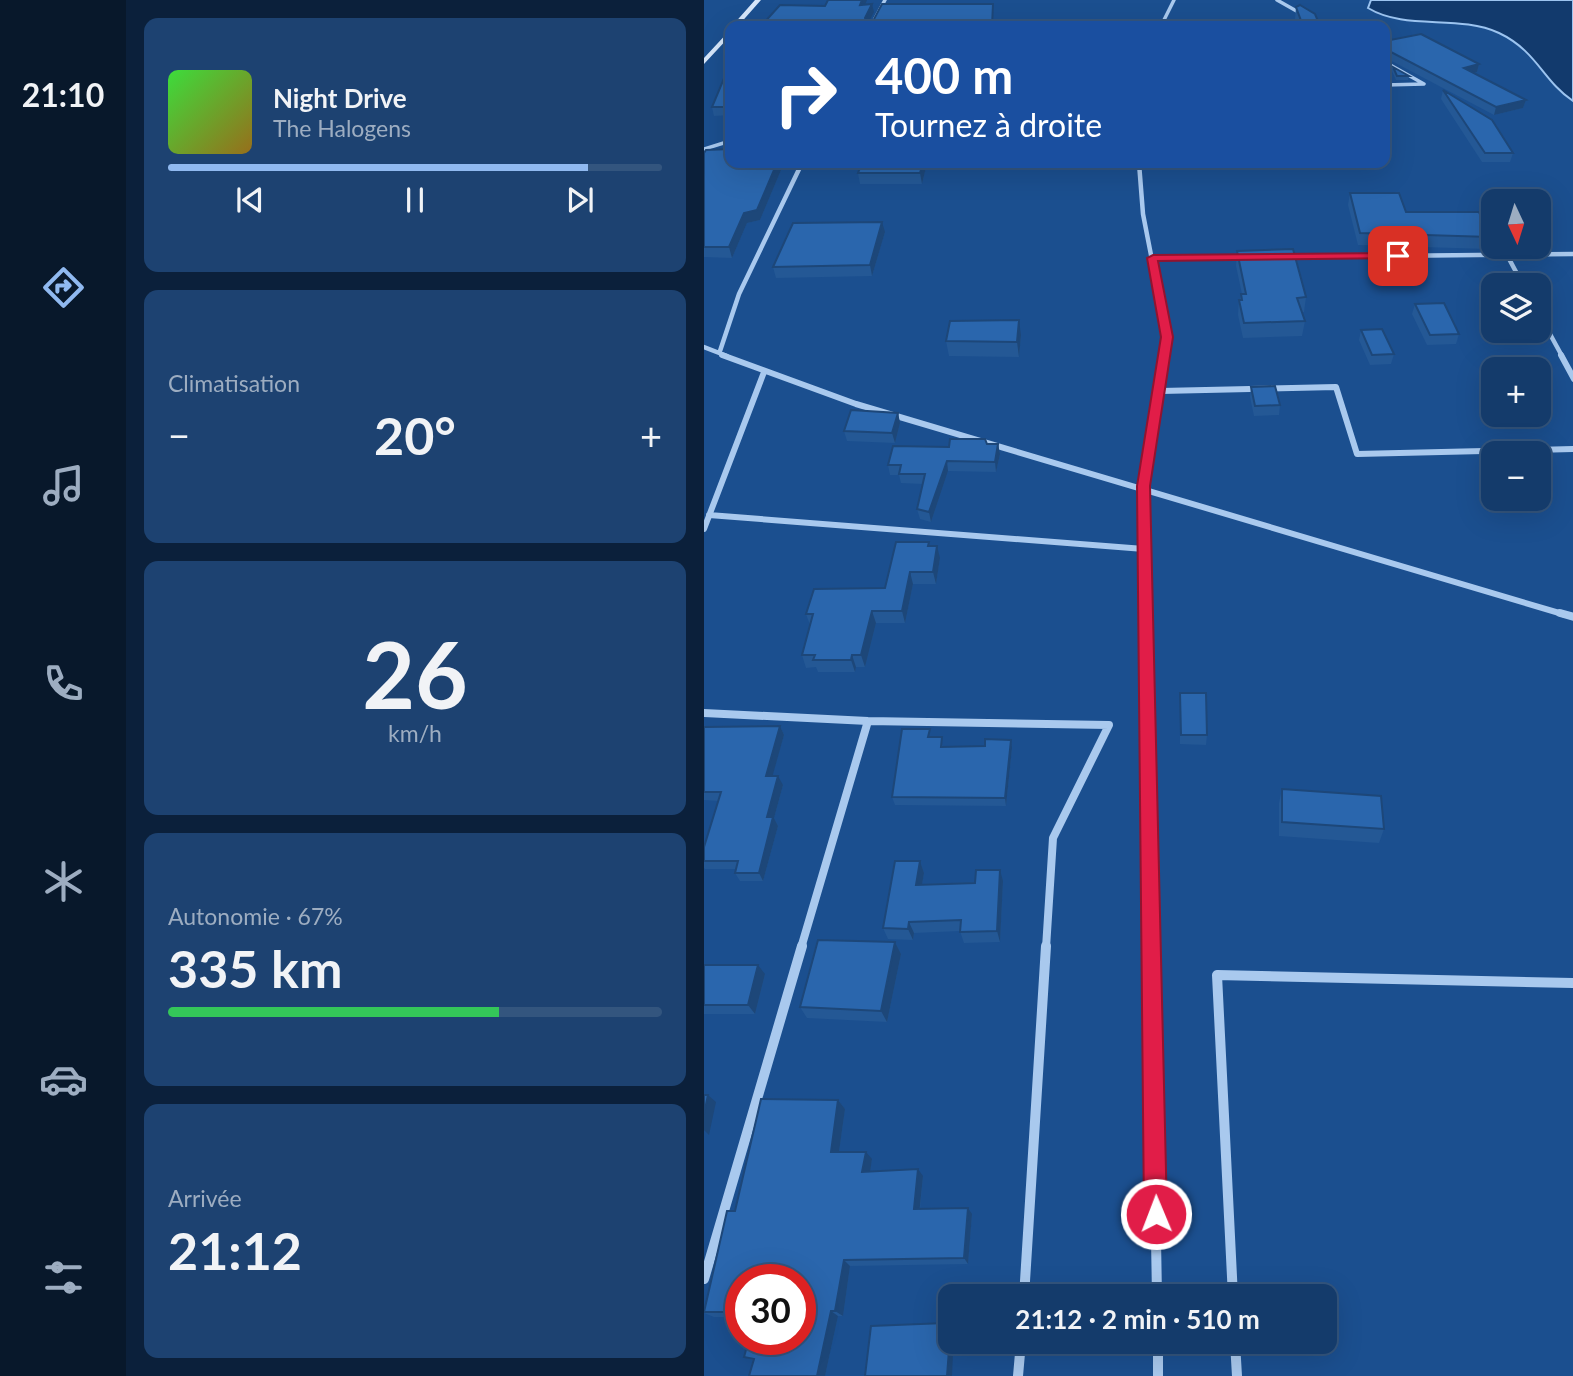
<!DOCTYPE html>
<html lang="fr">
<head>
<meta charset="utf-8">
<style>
	:root { --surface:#143b6b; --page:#1d4271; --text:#f1f3f6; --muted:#9dadc1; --line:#33557e; --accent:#90b9f0 }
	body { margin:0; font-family:Lato,sans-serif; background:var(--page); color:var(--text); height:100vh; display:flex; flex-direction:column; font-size:26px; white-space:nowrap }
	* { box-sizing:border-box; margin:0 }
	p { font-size:23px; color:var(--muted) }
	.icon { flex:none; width:38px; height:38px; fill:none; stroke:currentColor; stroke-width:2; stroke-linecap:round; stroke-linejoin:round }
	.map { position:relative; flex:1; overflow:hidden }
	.details { display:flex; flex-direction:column; gap:18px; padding:18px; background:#0b203b; width:578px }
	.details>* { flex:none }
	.guide { position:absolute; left:21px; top:21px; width:665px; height:147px; border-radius:14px; box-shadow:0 7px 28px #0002,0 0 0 2px var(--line); background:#1a4fa0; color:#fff; overflow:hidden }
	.needle { width:46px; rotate:176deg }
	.tools { position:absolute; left:777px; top:189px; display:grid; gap:14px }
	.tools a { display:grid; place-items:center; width:70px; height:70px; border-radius:14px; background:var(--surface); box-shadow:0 7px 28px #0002,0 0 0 2px var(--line); font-size:35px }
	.speed { position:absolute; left:21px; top:1264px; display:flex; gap:14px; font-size:35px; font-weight:700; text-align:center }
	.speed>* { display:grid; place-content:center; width:91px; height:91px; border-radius:50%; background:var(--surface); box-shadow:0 7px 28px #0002,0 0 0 2px var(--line); line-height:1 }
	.speed .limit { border:10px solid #d22; background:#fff; color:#111 }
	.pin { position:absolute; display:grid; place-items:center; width:60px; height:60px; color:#fff; margin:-30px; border-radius:14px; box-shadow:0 4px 10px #0006 }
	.me { position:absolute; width:77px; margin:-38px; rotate:359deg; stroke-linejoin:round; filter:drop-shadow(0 0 5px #0008) }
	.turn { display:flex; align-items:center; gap:24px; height:147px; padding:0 35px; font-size:32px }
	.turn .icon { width:91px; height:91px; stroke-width:2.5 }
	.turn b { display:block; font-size:49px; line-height:60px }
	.big { font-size:52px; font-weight:700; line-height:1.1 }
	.details .card { flex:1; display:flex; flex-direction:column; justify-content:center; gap:10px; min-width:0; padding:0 24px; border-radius:14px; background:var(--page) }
	.details .dial { align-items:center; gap:0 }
	.dial b { font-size:91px; line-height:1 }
	.song { display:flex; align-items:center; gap:21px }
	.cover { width:84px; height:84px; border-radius:10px; background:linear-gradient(135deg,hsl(120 70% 55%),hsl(40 70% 35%)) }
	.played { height:7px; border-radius:4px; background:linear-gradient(90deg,var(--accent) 85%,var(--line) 85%) }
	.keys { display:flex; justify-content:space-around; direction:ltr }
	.heat { display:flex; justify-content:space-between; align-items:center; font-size:38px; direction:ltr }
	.charge { height:10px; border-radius:5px; background:linear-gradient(90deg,#34c759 67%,var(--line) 0) }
	.trip { position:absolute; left:234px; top:1284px; width:399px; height:70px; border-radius:14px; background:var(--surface); box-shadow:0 7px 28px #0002,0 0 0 2px var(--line); font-weight:700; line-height:70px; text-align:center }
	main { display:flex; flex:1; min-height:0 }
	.tabs { display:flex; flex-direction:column; width:126px; justify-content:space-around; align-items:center; background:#08182b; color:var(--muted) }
	.tabs .icon { width:49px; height:49px }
	.tabs .selected { color:var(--accent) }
	.tabs b { font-size:32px; color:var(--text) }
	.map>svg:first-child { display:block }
</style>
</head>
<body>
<main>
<nav class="tabs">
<b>21:10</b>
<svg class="icon selected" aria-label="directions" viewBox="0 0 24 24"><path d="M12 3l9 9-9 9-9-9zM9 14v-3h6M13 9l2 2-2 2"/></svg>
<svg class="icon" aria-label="music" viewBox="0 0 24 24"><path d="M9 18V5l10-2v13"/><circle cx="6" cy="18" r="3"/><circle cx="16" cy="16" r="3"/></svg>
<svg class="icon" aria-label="phone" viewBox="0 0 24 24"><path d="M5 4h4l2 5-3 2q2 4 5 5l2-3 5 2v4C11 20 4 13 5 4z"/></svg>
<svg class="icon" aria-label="climate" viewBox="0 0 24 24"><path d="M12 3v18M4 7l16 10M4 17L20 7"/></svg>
<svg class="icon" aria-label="car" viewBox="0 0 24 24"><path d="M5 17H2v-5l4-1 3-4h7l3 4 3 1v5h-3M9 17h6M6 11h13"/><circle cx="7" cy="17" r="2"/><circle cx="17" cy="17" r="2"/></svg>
<svg class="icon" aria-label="filters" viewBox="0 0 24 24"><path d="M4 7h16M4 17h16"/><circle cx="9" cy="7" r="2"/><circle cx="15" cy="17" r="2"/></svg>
</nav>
<section class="details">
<div class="card">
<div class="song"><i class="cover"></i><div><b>Night Drive</b><p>The Halogens</p></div></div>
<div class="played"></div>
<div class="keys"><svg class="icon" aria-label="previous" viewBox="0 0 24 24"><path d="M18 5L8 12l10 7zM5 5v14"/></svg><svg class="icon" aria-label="pause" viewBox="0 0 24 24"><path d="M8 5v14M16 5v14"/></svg><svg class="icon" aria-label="next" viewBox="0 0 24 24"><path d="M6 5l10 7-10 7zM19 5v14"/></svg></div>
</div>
<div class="card"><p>Climatisation</p>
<div class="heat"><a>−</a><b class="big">20°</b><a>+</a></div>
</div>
<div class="card dial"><b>26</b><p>km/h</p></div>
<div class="card"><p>Autonomie · 67%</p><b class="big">335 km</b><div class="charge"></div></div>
<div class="card"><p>Arrivée</p><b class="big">21:12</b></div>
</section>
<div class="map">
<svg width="870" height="1376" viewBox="0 0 870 1376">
	<rect width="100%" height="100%" fill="#1b4f8f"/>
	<path fill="#123a6d" stroke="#9cc4f0" stroke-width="2" d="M667,0H869V101C839,81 833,51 795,33C754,14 702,31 664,8Z"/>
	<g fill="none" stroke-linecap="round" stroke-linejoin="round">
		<path stroke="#a9c9ee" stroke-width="3.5" d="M573,0L619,26
			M167,26L181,0
			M457,26L470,0
			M681,62L720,84L681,85
			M0,149L26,141"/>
		<path stroke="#a9c9ee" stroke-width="4.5" d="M435,163L439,214L463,337L460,356
			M803,255L819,285
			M583,257L870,254
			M449,258L540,257
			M835,314L858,356
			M0,347L23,356
			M16,351L35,294L98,163"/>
		<path stroke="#a9c9ee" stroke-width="6" d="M18,355L152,404L862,615
			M857,355L870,379
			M457,391L632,387L653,454L870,449
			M5,515L440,549
			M0,529L60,372
			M441,615L439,487L460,355"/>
		<path stroke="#a9c9ee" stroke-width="8" d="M441,613L447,948
			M856,613L870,617
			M0,713L164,721L405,725L349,838L342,948
			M97,948L164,721"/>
		<path stroke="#a9c9ee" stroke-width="10" d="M447,946L453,1297
			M0,1279L98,946
			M320,1297L342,946
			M529,1297L513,975L870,983
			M454,1342V1376
			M531,1342L533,1376
			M314,1376L317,1342"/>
		<path fill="#d6e6fa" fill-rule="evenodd" d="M51,0H57L34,26H28Z
			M26,30V36L0,64V58Z"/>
	</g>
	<path fill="#245895" d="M592,7L616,26H593L591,19Z
		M681,41L775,64L773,72L770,73L822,100L819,108L790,115L682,58Z
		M689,67L705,76L704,80H692L688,71Z
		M26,76V115L10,116L8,107Z
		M739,90L809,153L806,162H778L737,99Z
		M0,153L26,163H80L56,220L43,223L28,258L0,257Z
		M158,163H223L218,184H156L154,173Z
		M646,193L702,212L786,237L783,249L654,245L644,205Z
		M181,232L168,276L72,278L69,267Z
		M533,251L602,297L600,312H598L601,321L598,336L539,338L534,315L535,300H536L537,294H538L532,266Z
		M711,304L755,334L752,344L723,345L708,314Z
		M657,330L690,354L687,364L666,365L655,340Z
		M317,335L315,357L245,356L242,341Z
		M547,387L576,405L575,415L550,416L546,397Z
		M194,413L196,423L191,443L143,441L140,431Z
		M283,444H294L296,454L292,472L244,471L227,522L216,519L213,509L219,484L197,483L195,475H186L184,465L245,447Z
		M225,542V546L236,558L232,584H209L201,623H172L161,667H152L151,672H114L112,667L102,668L98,655L106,625L102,614L181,588Z
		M476,693L503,735L502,745L476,744Z
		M76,726L80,735L68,776L79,785L70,818L74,826L59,881H36L31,873L32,869H1L0,868V847L15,801L0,800V727Z
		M228,737L240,747L281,746L307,740L308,748L302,806L191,805L188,797Z
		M578,789L680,829L675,843L575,836V803Z
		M216,861L220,873L218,884L299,881L296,942L260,943L256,931L210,933L209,940L184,939L179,928Z
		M191,942L197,954L183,1022L103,1018L96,1007Z
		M0,965L61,974L51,1014H0Z
		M134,1100L141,1109L135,1152L168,1159L166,1171L219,1176L216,1209L268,1214L264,1264L146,1266L139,1316H134L121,1376H45L50,1361L40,1357L96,1339L37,1279V1317H10L0,1313L31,1211Z"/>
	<path fill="#1d4779" d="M158,0H163L158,12L156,5Z
		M168,4L170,12L163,25L161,18Z
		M775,64L773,72L758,76L760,68Z
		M822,100L819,108L790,115L792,107Z
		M73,163H80L56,220L43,223L28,258L25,247L40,213Z
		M219,163H223L218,184L216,173Z
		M178,222L181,232L168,276L166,265Z
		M315,320L317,335L315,357L313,342Z
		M194,413L196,423L191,443L188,433Z
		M294,444L296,454L292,472L291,462Z
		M243,461L244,471L227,522L225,512Z
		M233,546L236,558L232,584L229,572Z
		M206,572L209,584L201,623L198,611Z
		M168,611L172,623L161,667L157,655Z
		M148,655L152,667L151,672L147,660Z
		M76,726L80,735L66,785L62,776Z
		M307,740L308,748L302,806L301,798Z
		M74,776L79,785L70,818L74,826L59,881L55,873L63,817Z
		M216,861L220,873L216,896L212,885Z
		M296,870L299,881L296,942L293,931Z
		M205,922L210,933L209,940L204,929Z
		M191,942L197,954L183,1022L177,1011Z
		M54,965L61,974L51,1014L44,1005Z
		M4,1095L12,1102L5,1135L0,1130V1114Z
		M134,1100L141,1109L134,1159L127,1152Z
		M162,1152L168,1159L165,1179L158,1172Z
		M214,1169L219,1176L215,1215L210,1209Z
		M264,1208L268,1214L264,1264L260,1258Z
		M140,1260L146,1266L139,1316L131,1311Z
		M127,1311L134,1316L121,1376H113Z
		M241,1323L245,1327L242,1353L238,1350Z
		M245,1350L249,1353L248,1376H243Z"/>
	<path fill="#2a66ad" stroke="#1d4779" stroke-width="2" d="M124,0H158L156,5L168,4L161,18L164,23L169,21L178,4H289L288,26H57L76,5L121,6Z
		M596,5L611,14L616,26H599L592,7Z
		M717,34L775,64L760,68L822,100L792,107L683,50L681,45V41Z
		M689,67L705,76H693Z
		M21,76H26V107H8Z
		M739,90L788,120L809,153H781Z
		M26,149V163H73L53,210L40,213L25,247H0V153L2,150Z
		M158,163H219L216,173H154Z
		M646,193H695L702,212H775L786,237L656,233Z
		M178,222L166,265L69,267L89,223Z
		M589,249L602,297L593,298L601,321L540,323L535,300H538L537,294H542L533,251Z
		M740,303L755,334L726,335L711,304Z
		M315,320L313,342L242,341L246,321Z
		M678,329L690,354L668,355L657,330Z
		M571,386L576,405L551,406L547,387Z
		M147,410L194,413L188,433L140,431Z
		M246,439H281L283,444H294L291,462L243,461L225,512L213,509L221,474H195L197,465H184L189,446L245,447Z
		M192,542H225L224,546H233L229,572H206L198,611H168L157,655H148L147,660H109L111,655H98L109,614H102L110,589L181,588Z
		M476,693H502L503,735H477Z
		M76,726L62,776H74L63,817H69L55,873H31L34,861H0V847L17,792H0V727Z
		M198,729H226L224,737H238L237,747L281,746V739L307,740L301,798L188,797Z
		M578,789L677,796L680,829L578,822Z
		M191,861H216L212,885L271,883L272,870H296L293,931L256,932L257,920L205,922L204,929L179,928Z
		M114,940L191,942L177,1011L96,1007Z
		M0,965H54L44,1005H0Z
		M0,1095H4L0,1114Z
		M57,1099L134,1100L127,1152H162L158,1172L214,1169L210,1209L264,1208L260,1258L140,1260L131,1311H127L113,1376H45L50,1359L40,1357L45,1339H96V1279H37V1312H0L23,1211H31Z
		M241,1323L238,1350H245L243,1376H161L167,1326Z"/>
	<path fill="#e11d48" stroke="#92132f" stroke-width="2" d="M694,253H697V258L454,261L469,337L446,486L463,1214L460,1222L452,1225L444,1222L440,1214L433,486L457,337L443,258L449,255Z"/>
</svg>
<div class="tools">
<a><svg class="needle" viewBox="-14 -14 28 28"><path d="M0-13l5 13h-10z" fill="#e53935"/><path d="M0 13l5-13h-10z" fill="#9dadc1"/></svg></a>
<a><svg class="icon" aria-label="layers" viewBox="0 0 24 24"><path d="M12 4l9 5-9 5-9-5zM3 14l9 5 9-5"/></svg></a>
<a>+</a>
<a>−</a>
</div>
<div class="speed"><div class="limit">30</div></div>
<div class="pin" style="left:694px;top:256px;background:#d93025"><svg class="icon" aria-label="arrive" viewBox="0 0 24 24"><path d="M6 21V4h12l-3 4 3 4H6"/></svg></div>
<svg class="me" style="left:452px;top:1214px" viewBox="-20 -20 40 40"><circle r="17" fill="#e11d48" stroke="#fff" stroke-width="3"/><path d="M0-11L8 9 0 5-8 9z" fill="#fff"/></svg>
<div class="trip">21:12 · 2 min · 510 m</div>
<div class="guide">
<div class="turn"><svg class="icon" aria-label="right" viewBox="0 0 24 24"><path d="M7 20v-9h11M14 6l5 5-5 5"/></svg><div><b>400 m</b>Tournez à droite</div></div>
</div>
</div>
</main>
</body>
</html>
